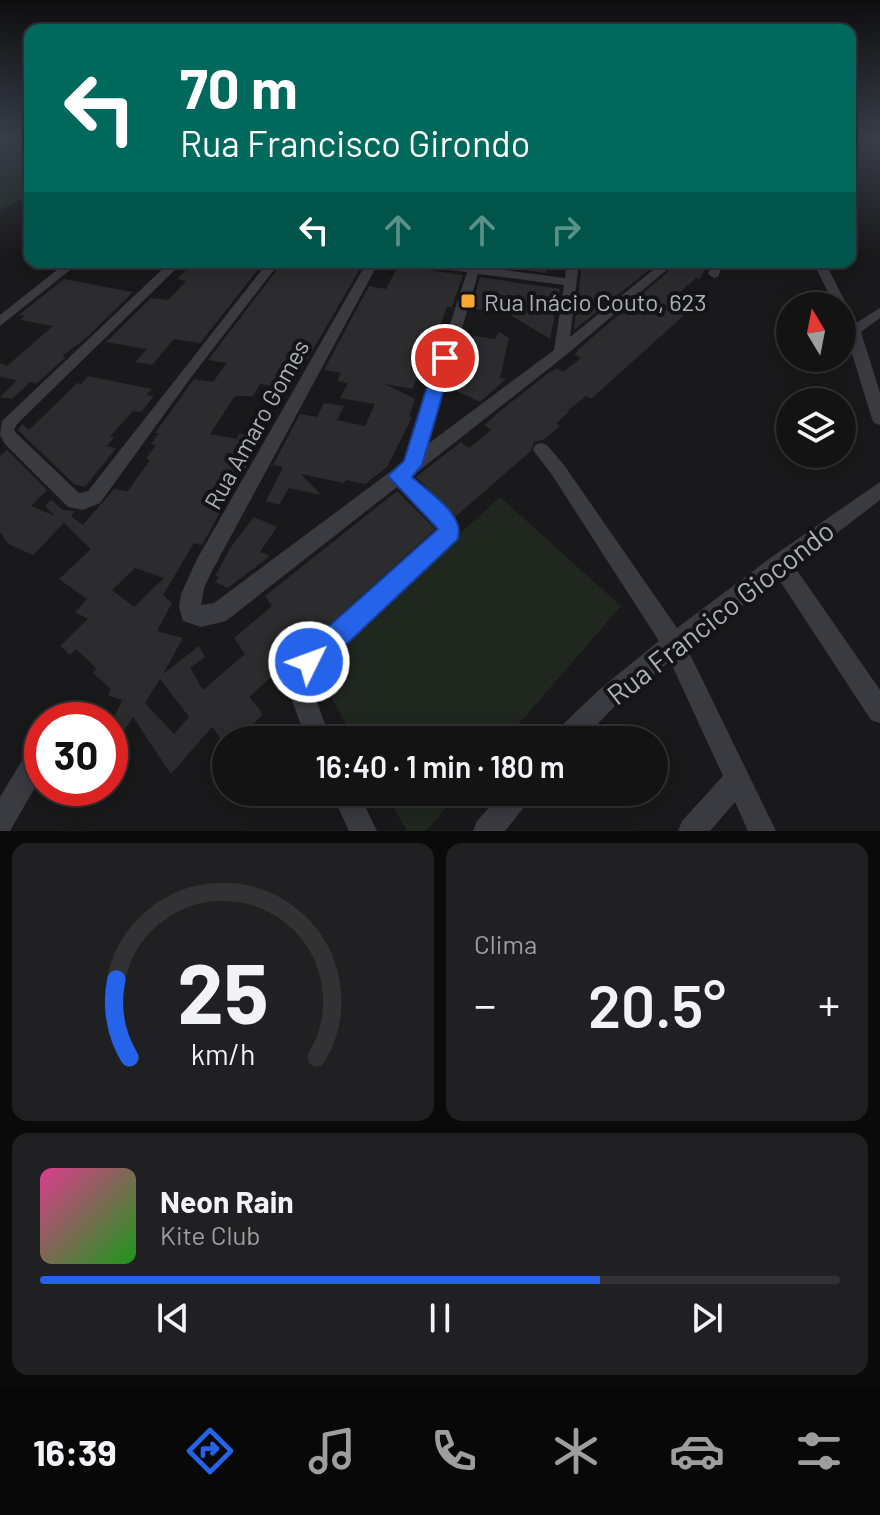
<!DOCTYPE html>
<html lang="pt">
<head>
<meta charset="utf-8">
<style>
	:root { --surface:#131314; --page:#202022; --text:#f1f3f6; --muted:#9d9ea0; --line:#323234; --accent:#2563eb }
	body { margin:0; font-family:Barlow,sans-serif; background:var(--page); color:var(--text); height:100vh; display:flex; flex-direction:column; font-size:30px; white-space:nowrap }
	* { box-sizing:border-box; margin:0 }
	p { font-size:26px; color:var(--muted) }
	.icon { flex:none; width:44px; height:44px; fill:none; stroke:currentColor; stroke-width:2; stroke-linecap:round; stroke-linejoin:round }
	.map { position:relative; height:831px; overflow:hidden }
	.side { display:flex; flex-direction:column; gap:12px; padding:12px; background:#0a0a0b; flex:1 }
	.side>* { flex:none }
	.hud { position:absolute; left:24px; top:24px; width:832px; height:244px; border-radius:16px; box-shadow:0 4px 20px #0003,0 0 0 2px var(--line); background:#00695c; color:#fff; overflow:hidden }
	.needle { width:52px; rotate:350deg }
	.controls { position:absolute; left:776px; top:292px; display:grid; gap:16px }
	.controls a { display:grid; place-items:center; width:80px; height:80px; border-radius:50%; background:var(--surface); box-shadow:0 4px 20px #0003,0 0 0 2px var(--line); font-size:40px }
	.speed { position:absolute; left:24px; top:702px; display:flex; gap:16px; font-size:40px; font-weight:700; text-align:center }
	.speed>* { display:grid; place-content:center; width:104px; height:104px; border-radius:50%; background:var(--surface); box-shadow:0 4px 20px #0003,0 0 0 2px var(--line); line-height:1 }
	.speed .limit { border:12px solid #d22; background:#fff; color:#111 }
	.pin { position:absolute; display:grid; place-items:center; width:68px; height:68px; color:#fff; margin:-34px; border:4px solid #fff; border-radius:50%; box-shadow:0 2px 8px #0007 }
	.me { position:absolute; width:88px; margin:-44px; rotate:48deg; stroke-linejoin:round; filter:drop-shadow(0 0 6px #0008) }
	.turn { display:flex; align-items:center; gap:28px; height:168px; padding:0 24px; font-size:36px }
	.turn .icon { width:104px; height:104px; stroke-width:2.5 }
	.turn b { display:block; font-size:56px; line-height:68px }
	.lanes { display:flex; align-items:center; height:76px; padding:0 24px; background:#0003; justify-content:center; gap:40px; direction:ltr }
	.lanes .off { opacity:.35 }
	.big { font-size:60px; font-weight:600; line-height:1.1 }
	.side .tile { flex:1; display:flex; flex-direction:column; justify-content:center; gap:12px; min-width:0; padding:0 28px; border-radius:16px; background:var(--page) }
	.side .dial { align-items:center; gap:0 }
	.dial svg { height:208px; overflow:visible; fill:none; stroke:var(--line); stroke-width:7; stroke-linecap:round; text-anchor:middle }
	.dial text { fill:var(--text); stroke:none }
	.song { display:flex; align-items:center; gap:24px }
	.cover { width:96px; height:96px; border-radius:12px; background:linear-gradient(135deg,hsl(330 70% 55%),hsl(120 70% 35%)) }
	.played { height:8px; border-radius:4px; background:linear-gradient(90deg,var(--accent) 70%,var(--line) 70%) }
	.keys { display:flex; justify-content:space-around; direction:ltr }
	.heat { display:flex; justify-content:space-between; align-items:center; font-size:44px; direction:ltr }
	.side .tiles { flex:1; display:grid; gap:12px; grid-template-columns:1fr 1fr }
	.tile:last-child { grid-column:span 2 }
	.trip { position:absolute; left:212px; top:726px; width:456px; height:80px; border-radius:40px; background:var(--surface); box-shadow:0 4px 20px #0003,0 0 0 2px var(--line); font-weight:600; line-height:80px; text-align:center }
	.tab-bar { display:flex; height:128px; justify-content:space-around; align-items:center; background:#080808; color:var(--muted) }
	.tab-bar .icon { width:56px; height:56px }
	.tab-bar .selected { color:var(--accent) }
	.tab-bar b { font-size:36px; color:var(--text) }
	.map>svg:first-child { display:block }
</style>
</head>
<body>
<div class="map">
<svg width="880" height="831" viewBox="0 0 880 831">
	<rect width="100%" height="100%" fill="#19191b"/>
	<path fill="#1f271f" d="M0,140H30V195L0,210Z
		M500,497L621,606L505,740H355L314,667Z
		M385,792H460L426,831H407Z"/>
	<path fill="#2c2c2f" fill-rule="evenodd" d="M194,262H264L200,343L174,339L152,365L135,362L147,349L106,342L151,298L168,300L186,281L177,279Z
		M283,262H364L290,389L260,384L253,396H235L210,434L237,439L239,434L262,438L232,492L215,487L211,499L224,505L202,545L194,543L163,595L172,603L157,631L183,638L163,674L199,646L205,657L190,668L203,690L245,654L234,638L272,606L265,596L397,491L435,529L249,697L263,714L249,729L257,740H222L212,727L171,774L133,717L123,732L110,726L122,700L108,695L111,689L93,673L97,669L76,649L70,655L60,646L88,619L75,612L87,599L59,579L91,549L64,523L33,555L8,544L0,532V456L7,450L47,490L31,506L55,516L45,506L51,500L63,510L75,511L71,516L83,525L114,489L128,491L150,460L146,459L156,445L151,444L159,433H155L194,379L213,382L227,363L208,360ZM135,568L164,578L134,607L112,590ZM160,679L189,717L174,734L145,703Z
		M485,262H548L546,273L484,265Z
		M601,262L654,266L574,330L582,264L598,266Z
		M679,262H708L700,279L696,278L675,296L686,301L682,305L691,309L591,399L586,396L567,411L569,412L556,423L560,426L543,440L534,442L531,451L456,516L416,477L461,442L469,448L491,430L484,425L500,411L547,374L557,368L563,372L581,358L575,354L578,350Z
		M398,266L463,275L452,307H447L423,374L418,373L413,389L385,384L415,399L409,417H412L387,467L365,484L346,480L344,483L301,474L321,495L289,488L279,505L266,501L283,467L273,465L300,414L317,417L324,403L344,406L337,420L365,426L375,404L340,398L348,383L337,381L341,373L324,370L369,286L386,289Z
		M480,277L560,289L550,339L504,311L471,309Z
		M64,279L133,292L85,339L62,356L66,357L37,383L30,382L12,399L0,397L17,380L0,377V363L7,366L53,326L20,320L25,316L19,315Z
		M499,332L509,338L500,378L506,379L480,402L448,387L459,351L469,352L474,336L495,339Z
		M88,376L152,389L146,395L154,396L141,412L133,411L110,437H114L107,446L116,448L85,487L74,484L18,430L22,424L29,430L77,383L81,384Z
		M254,517L277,527L260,552L270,556L228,588L215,582L219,577L215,576L231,547Z"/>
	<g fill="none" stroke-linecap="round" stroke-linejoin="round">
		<path fill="#3a3b41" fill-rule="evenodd" d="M67,262H80L0,326V315Z
			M170,262H183L17,424L14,430L17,434L79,493L88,491L268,262H280L192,376L100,503L83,510L68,507L5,444L0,435L2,421Z
			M367,262H379L211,573L204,588L201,605L214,603L406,460L467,272L412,266L406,262L469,266L470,262H482L480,267L565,278L567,262H579L570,337L663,262H676L566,355L411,477L452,515L459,533L456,539L319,668L315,697L331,740H306L291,697L301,654L438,530L437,526L397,487L226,621L201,627L183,621L179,607L181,594L197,559ZM478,274L564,285L554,350L428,444Z
			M712,262H724L718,277L714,278L708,274Z
			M813,262H825L856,323L880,308V318L861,332L880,393V425L874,423L872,419L842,321V306H835Z
			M541,443L547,445L564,465L677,628L773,556L880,482V500L794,566L880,690V723L871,720L778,578L687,648L776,831H748L735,802L710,831H678L682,821L723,776L670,661L616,705L582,740H553L556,731L600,689L659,641L552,475L533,450L535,445Z
			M42,738V775L10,831H0V797L33,742Z
			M331,792H358L377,831H349Z
			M503,792H533L529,801L505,831H473L477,821Z"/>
	</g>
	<linearGradient id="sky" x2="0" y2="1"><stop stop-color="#0e0e0f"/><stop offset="0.54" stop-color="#383e4a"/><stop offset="1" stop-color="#383e4a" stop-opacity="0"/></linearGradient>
	<rect width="880" height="257" fill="url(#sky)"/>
	<path fill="#2563eb" stroke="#184099" stroke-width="2" d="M445,353L453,358L422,465L412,477C428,492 468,516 457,540L318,671L309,675L299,671L296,662L299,653L438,529L388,476L404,461L436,358Z"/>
	<rect fill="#f9a634" stroke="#141416" stroke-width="3" x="460" y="293" width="16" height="16" rx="4"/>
	<g text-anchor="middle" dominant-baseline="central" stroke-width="8" stroke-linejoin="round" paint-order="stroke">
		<g font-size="24" fill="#abb1bb" stroke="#141416" text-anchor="start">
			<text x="484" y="301">Rua Inácio Couto, 623</text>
		</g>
		<g font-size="24" fill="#abb1bb" stroke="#141416">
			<text transform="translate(256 424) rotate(-61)">Rua Amaro Gomes</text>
		</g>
		<g font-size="28" fill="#abb1bb" stroke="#141416">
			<text transform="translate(720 612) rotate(-38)">Rua Francico Giocondo</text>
		</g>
	</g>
</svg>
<div class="controls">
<a><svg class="needle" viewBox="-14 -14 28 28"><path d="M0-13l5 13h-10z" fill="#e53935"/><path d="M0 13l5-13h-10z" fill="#9d9ea0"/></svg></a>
<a><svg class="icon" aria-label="layers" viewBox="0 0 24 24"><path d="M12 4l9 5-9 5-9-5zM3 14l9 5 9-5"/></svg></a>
</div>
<div class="speed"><div class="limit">30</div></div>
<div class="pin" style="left:445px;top:358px;background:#d93025"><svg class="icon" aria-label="arrive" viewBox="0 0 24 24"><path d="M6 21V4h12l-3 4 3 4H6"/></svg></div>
<svg class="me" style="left:309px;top:662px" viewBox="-20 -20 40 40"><circle r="17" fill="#2563eb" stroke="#fff" stroke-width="3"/><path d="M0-11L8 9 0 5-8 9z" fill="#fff"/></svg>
<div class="trip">16:40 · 1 min · 180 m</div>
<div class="hud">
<div class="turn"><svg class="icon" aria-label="left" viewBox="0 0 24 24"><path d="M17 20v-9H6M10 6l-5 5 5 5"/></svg><div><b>70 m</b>Rua Francisco Girondo</div></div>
<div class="lanes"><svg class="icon" aria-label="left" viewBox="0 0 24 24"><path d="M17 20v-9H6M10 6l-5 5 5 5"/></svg><svg class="icon off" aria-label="ahead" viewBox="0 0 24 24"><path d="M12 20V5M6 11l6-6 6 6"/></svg><svg class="icon off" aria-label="ahead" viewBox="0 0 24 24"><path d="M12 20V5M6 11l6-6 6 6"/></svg><svg class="icon off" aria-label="right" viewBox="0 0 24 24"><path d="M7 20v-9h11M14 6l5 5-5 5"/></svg></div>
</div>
</div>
<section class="side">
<div class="tiles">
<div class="tile dial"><svg viewBox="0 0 100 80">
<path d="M14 69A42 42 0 1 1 86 69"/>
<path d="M14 69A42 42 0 0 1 9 39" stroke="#2563eb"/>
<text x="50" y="56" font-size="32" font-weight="700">25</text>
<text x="50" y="72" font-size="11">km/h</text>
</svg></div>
<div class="tile"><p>Clima</p>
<div class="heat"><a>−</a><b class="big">20.5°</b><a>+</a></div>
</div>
<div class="tile">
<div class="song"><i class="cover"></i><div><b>Neon Rain</b><p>Kite Club</p></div></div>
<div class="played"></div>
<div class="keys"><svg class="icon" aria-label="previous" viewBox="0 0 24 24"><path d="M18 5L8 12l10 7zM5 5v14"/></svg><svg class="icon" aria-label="pause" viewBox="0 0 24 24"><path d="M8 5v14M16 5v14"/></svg><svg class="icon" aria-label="next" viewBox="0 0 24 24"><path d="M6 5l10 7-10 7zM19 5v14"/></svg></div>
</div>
</div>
</section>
<nav class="tab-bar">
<b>16:39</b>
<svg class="icon selected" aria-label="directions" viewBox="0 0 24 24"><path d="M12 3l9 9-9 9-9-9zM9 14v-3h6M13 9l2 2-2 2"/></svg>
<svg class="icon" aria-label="music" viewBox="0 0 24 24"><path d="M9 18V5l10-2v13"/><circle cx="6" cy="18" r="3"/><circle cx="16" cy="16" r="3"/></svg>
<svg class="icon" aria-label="phone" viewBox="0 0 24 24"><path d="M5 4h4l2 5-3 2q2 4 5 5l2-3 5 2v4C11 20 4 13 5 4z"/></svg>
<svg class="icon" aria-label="climate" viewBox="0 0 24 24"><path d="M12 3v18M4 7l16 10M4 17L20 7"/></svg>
<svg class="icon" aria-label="car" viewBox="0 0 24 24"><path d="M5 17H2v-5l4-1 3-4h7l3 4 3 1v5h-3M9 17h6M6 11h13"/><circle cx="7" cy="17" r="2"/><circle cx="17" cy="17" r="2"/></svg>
<svg class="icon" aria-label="filters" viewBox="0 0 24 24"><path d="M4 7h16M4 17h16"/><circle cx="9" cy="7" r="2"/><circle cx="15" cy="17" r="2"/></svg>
</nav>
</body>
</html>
